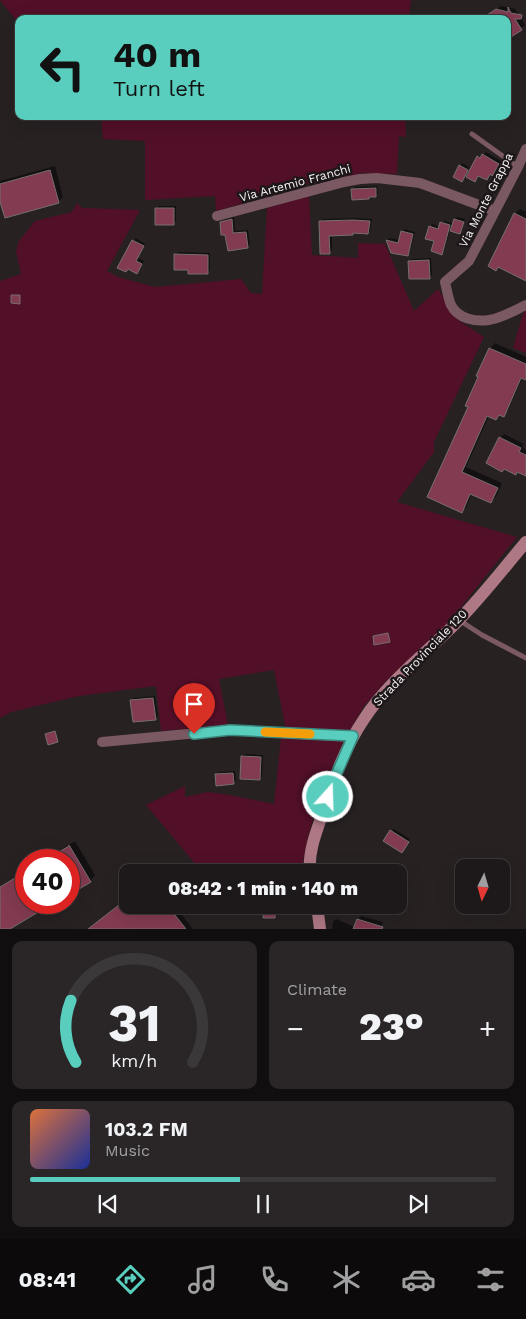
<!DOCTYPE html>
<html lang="en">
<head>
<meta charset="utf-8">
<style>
	:root { --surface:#1d191a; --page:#2a2627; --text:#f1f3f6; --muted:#a0a0a2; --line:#3b3839; --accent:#59cebe }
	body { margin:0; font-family:"Work Sans",sans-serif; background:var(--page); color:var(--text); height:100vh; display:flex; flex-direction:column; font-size:19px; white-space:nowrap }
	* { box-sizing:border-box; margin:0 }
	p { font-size:16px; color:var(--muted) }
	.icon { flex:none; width:28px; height:28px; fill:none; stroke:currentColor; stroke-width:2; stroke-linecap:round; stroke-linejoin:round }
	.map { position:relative; height:929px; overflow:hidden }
	.panel { display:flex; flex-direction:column; gap:12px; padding:12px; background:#100e0e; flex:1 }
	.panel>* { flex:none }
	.guide { position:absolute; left:15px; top:15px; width:496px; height:105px; border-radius:10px; box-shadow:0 5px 20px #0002,0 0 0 1px var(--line); background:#59cebe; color:#111; overflow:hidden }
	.needle { width:32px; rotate:185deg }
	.tools { position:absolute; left:455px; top:859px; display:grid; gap:10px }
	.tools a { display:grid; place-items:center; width:55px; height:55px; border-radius:10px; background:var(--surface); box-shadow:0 5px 20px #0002,0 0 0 1px var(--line); font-size:25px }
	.speed { position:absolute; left:15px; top:849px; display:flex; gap:10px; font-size:25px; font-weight:700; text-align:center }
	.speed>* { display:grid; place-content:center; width:65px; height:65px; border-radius:50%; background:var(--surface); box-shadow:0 5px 20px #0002,0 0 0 1px var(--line); line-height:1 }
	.speed .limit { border:8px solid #d22; background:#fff; color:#111 }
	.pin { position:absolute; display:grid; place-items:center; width:42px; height:42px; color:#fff; margin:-51px -21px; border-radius:50% 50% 50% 0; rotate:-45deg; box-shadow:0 0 5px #0007 }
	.pin .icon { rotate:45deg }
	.me { position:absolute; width:55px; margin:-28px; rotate:20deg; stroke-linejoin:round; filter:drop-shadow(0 0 4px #0008) }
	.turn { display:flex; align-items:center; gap:18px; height:105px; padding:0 15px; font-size:22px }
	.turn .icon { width:65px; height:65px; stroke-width:2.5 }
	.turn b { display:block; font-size:35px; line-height:42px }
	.big { font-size:38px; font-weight:800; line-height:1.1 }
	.panel .card { flex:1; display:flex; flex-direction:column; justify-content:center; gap:8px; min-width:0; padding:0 18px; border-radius:10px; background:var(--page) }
	.panel .dial { align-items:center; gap:0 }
	.dial svg { height:130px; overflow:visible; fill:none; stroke:var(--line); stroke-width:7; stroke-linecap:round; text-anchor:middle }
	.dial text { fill:var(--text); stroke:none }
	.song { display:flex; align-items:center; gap:15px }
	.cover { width:60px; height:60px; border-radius:8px; background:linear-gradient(135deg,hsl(20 70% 55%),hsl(230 70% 35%)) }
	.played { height:5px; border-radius:2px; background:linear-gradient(90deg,var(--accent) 45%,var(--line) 45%) }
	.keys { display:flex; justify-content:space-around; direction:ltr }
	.heat { display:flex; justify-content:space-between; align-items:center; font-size:28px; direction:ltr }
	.panel .tiles { flex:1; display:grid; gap:12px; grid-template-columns:1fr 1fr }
	.card:last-child { grid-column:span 2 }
	.trip { position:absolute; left:119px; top:864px; width:288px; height:50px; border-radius:10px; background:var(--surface); box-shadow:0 5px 20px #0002,0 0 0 1px var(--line); font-weight:800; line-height:50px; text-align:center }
	.dock { display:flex; height:80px; justify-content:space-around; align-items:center; background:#0c0a0a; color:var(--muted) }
	.dock .icon { width:35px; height:35px }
	.dock .on { color:var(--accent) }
	.dock b { font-size:22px; color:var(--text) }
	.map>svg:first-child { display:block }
</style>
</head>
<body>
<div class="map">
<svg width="526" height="929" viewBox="0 0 526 929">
	<rect width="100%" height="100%" fill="#272122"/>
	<path fill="#520f28" d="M0,0H411L409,19H19V24Z
		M101,116H405L406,137L399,136L397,174L363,173L308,184L216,211L215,196L145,200V141L103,139Z
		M309,196L312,255L358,258V243L385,244L414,311L438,289L458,320L484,337L434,442V452L397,502L517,537L449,622L386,681L364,706L349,732L286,730L274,670L219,679L228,725L161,731L156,686L79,696L11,712L0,718V281L21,274L16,251L19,241L35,221L72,212L77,203L82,208L140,210L107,271L118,277L155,287L241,279L251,293L262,294L267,208Z
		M526,310V353L513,348L523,313Z
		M281,738L344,740C326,782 306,827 302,872H202L146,805L185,786V797L208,792L230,795L274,804Z"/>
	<path fill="#0007" d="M501,6L515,9L525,25L511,35L508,29V19H482Z
		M486,152L501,161L495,172L492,174L491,173L487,179L479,175L475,180L478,157L481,155L483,156Z
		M462,163L469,167L464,178L460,166Z
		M55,166L63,197L58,202L0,205V181Z
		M377,186L378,193L375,196H371L369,198L353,189L355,187Z
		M159,206H176V221L173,224L157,208Z
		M520,209L526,212V280L499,266L496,269L515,214Z
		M234,217L235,231L248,230L250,244L247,246L221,223L224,220Z
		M457,217L465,219L462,230L460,233L450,230L444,251L442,253L430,227L432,224L440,227L444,221L454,223L455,219Z
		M356,218L372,219L370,231L368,233L355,232L353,234L332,235V250L329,252L320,221L323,219Z
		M405,229L415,232L410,252L407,255L391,252L387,240L389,238L400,240L402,232Z
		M136,238L145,244L138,258L144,261L137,273L129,268L126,271L133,241Z
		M178,252L210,253V270L208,273L189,269L176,255Z
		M431,258L432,275L429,278L409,261L412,259Z
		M495,343L526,357V379L523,377L508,410L503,415L501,414L496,419L489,416L466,467L502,483L496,497L491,502L472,493L467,506L462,511L429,497L469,407L490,348Z
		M504,434L524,444L522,447L526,450V472L500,438Z
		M155,696L158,716L155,719L131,701L134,698Z
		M245,754L263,755L262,776L260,779L242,756Z
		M235,771L236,781L233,783L216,775L219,772Z
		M394,829L410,839L404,849L391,831Z
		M75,841L95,875L90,881L69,893V860H43Z
		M26,870V902L8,929H0V886Z
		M128,898V905H174L193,929H92L95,924Z
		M260,905H290L289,908L287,911L277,910V915L275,917L265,909H260Z
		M346,905H368L363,911Z
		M361,916L383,922L380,929H332L333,922L336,919L355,927L358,919Z"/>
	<path fill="#833b51" stroke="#766f70" d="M508,7L511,13L522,15L521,19H515L522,30L511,37L508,31V19H481L496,9L508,12Z
		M482,154L499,164L492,176L490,174L487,180L478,176L475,182L466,177L477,156L480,158Z
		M459,165L468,170L462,182L453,177Z
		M50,170L59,203L5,218L0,202V184Z
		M376,188V197H369V199L352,200L351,189Z
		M155,208H174V225H155Z
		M514,213L526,219V281L498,267L496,271L488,266Z
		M232,219L233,233L246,232L248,248L228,251L225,235H221L220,222Z
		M454,219L464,222L460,234L450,231Z
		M353,220L370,221L368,234L353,233V235L329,236L330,254H320L319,221Z
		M440,222L450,225L442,255L431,251L434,241L425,239L429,226L438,229Z
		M401,231L413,234L408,256L391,253L386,240L398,243Z
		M132,240L144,246L136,261L142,264L137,274L128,269L126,272L117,268Z
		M174,254L208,255V274H188V270H174Z
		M429,260L430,279H409L408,261Z
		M11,295H20V304L11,303Z
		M489,348L526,364V380L521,378L504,417L499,415L496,420L487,416L462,472L498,488L491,503L470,494L462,513L427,497L468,407L465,406L478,377L476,376Z
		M499,437L521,448L519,452L526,455V476L517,472L516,475L504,469L502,472L486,463Z
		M388,633L390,642L374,645L373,636Z
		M153,698L156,720L133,722L130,700Z
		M55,731L58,742L48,745L45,734Z
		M241,756L261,757L260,780L240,779Z
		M233,773L234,784L216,786L215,774Z
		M390,830L409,842L402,853L383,841Z
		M69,845L91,882L69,895V860H45L69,846Z
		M26,871V902H55L10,929H0V887Z
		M128,898V905H167L186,929H88Z
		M264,905H276L275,918H263Z
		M357,919L383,927L382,929H353Z"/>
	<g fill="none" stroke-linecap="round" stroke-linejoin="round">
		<path stroke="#7b5962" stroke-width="5" d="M472,134L518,167
			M459,620L482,635L526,658"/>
		<path stroke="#7b5962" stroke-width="10" d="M526,149L518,167L469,261L445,282C447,290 448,298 451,305C458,319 476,322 489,320C502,318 515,310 526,305
			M217,216L344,182L360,179L377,178L420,183L495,211
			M102,742L230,730L353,737"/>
		<path stroke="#ae7885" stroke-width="12" d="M310,872C308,851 317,830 324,810C334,779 345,747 364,719C388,682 425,654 456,623C481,598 503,569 526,542
			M317,905L320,929"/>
	</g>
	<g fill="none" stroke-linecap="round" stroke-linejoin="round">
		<defs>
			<path id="route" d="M194,734L230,730L353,736L333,782L328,797"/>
		</defs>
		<use href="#route" stroke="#3a867c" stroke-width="12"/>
		<use href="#route" stroke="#59cebe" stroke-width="9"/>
		<path stroke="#f59e0b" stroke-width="9" d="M265,732L310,734"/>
	</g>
	<g text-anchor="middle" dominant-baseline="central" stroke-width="5" stroke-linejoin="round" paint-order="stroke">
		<g font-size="12" fill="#f7f3f4" stroke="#1d1719">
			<text transform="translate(295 183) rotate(-15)">Via Artemio Franchi</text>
			<text transform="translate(486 200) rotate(-63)">Via Monte Grappa</text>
			<text transform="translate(420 658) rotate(-46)">Strada Provinciale 120</text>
		</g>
	</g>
</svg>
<div class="tools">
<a><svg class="needle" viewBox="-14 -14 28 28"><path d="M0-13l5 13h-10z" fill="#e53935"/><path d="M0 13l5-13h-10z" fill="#a0a0a2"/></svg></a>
</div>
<div class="speed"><div class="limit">40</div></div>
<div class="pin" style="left:194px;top:734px;background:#d93025"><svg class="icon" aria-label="arrive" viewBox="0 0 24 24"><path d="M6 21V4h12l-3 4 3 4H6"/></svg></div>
<svg class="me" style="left:328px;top:797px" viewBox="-20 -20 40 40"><circle r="17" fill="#59cebe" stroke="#fff" stroke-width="3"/><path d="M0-11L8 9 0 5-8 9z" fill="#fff"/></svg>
<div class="trip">08:42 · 1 min · 140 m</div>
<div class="guide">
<div class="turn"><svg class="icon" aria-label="left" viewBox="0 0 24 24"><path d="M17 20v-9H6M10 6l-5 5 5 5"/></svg><div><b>40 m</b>Turn left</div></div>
</div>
</div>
<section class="panel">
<div class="tiles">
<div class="card dial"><svg viewBox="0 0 100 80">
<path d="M14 69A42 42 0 1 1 86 69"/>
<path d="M14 69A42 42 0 0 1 11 31" stroke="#59cebe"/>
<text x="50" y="56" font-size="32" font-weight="700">31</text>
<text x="50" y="72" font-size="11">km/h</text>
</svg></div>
<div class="card"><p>Climate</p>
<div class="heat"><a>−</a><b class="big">23°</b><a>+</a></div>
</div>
<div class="card">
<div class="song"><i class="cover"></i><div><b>103.2 FM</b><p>Music</p></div></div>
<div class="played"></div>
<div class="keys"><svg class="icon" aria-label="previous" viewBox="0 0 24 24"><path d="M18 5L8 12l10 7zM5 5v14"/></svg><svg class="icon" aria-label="pause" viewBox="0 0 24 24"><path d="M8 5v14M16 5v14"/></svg><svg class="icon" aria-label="next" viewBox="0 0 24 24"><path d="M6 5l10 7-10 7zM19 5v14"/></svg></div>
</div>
</div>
</section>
<nav class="dock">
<b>08:41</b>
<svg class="icon on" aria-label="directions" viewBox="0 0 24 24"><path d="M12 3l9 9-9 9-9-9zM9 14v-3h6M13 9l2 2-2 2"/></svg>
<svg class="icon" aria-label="music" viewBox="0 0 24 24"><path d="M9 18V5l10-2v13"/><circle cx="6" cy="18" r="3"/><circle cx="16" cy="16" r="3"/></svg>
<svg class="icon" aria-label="phone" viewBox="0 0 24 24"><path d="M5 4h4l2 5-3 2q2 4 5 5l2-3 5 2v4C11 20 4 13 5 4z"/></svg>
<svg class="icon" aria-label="climate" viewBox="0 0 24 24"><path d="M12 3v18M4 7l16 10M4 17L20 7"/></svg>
<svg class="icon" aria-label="car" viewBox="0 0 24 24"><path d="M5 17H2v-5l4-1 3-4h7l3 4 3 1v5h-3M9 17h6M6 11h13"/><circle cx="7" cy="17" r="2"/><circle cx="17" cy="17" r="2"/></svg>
<svg class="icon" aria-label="filters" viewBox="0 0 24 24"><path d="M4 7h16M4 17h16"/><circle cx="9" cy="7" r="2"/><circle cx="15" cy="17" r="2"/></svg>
</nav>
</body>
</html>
